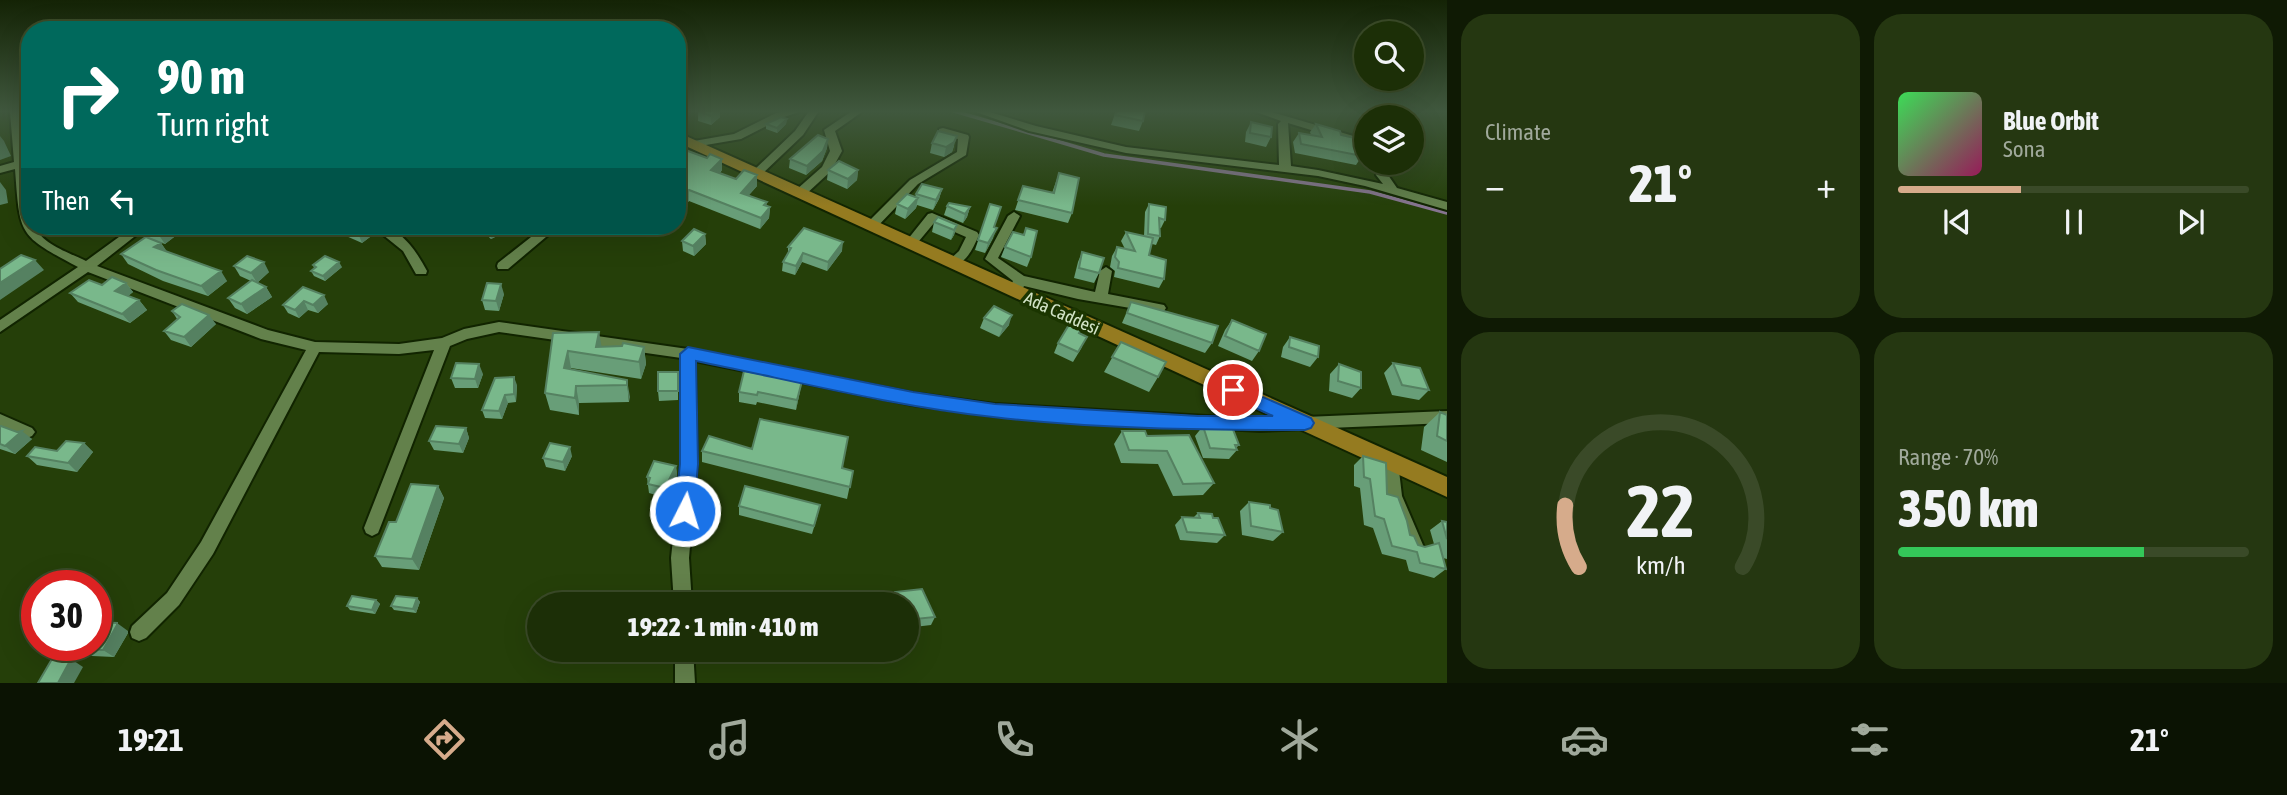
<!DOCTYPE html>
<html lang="en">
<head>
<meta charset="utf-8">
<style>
	:root { --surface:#1c2f07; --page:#253711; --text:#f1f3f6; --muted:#a0a99b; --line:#3a4a28; --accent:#d6ab8b }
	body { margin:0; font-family:"Asap Condensed",sans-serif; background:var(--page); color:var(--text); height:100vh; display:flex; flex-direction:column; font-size:26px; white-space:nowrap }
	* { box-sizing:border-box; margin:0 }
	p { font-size:23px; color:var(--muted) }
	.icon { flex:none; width:38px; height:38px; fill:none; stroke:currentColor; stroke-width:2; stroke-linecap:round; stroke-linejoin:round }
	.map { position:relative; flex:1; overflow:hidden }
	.sheet { display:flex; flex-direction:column; gap:14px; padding:14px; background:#0f1a04; width:840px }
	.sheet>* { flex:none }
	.banner { position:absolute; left:21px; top:21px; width:665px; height:214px; border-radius:28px; box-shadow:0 7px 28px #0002,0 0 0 2px var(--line); background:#00695c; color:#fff; overflow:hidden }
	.buttons { position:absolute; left:1354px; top:21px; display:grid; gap:14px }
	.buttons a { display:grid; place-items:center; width:70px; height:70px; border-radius:50%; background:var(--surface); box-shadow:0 7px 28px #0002,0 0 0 2px var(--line); font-size:35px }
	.speed { position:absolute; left:21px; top:570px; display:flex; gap:14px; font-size:35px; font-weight:700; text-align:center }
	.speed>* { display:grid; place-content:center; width:91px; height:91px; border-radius:50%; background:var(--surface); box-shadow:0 7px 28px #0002,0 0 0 2px var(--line); line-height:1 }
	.speed .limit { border:10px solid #d22; background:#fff; color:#111 }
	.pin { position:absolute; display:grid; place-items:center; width:60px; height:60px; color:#fff; margin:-30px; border:4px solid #fff; border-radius:50%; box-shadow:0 2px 7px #0007 }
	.me { position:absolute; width:77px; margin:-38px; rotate:5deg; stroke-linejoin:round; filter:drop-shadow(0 0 5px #0008) }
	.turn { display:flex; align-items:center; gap:24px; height:147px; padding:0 21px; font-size:32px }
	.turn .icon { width:91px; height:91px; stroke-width:2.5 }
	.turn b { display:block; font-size:49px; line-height:60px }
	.then { display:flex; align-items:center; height:66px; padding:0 21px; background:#0003; gap:14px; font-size:26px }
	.big { font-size:52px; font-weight:800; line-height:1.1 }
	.sheet .tile { flex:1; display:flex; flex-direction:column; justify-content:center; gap:10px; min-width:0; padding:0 24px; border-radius:28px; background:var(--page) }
	.sheet .dial { align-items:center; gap:0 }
	.dial svg { height:182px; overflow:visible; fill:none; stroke:var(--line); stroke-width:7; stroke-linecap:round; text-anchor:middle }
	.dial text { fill:var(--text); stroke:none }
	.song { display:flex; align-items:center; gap:21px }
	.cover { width:84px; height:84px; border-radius:10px; background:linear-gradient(135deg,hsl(130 70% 55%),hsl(330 70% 35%)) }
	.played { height:7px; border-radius:4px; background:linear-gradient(90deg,var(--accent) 35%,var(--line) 35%) }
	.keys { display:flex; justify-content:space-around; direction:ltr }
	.heat { display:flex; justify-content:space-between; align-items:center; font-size:38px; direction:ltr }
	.charge { height:10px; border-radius:5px; background:linear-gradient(90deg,#34c759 70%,var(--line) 0) }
	.sheet .tiles { flex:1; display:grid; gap:14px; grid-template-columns:repeat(2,1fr) }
	.trip { position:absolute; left:527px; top:592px; width:392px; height:70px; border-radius:35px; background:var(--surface); box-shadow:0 7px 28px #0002,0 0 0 2px var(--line); font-weight:800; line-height:70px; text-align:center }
	.tab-bar { display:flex; height:112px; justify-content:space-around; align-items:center; background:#0b1303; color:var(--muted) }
	.tab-bar .icon { width:49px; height:49px }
	.tab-bar .current { color:var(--accent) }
	.tab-bar b { font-size:32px; color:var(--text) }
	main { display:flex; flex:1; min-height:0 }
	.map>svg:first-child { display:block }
</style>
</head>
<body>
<main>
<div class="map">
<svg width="1447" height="683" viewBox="0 0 1447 683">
	<rect width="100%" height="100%" fill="#253f09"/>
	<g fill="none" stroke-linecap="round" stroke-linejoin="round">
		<path stroke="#867490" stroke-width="3.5" d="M954,111L1104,155L1370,192L1447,213"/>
		<defs>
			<path id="minor" d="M10,111H20L27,164L30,226H35C41,244 70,253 86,261L134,226H148L97,266L268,330L315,342L399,344L442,338L464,329L499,322L688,349L913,393L994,404L1260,419L1447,411V423L1260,431L994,416L913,405L695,361L697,464L689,558L692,604H674L671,558L681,464V358L499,332L467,339L450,346L380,528L378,533L372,536L366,533L364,528L434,350L399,354L319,352L213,554L179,605L146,638L139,641L132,638L130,632L132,626L167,593L201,542L306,350L261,339L88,272L0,332V320L78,267C18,235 20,236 15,169L0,173V166L14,162Z
				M785,111H802L784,117L741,139L694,147L689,144L694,141L734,134L776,113Z
				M809,111H819L803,135L761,175H753V171L795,131Z
				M852,111L862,112L835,131L842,151L831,171L804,196H796V190L822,167L830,151L824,130Z
				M973,111H987L1036,126L1126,147L1279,165L1278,124L1281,121L1253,111H1268L1367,140V147L1288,123L1291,166L1318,170L1383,184L1376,175L1375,163H1386L1388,175L1397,188L1447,202V210L1365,186L1318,176L1126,153L1029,131Z
				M943,128L968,135L969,137L966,155L918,184L875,229H867L865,226L867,223L910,180L957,152L958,139L939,133V129Z
				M1014,212L1020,216L998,258L1024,276L1095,292L1100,271L1106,267L1112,271L1108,294L1164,305L1166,308L1164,311L1159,313L1078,299L1024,286L1022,290H1012L1010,287L1013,281L985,259L1008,216Z
				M932,213L977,232L979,235C972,250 968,261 952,267L946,263L959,251L966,237L934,223L914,247L910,248L904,244L928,214Z
				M372,226C400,225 415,249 427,271L426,274H416L403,251Z
				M545,226H559L508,269H498L497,266L498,263Z
				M0,414L32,428L35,432L32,436L27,438L0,427Z
				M1390,455L1396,457L1398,462L1402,496L1423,545L1420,551L1414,553L1408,551L1386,496L1382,462L1384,457Z
				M675,649H693L695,683H675Z"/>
			<path id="major" d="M677,132L1447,477V497L677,142Z"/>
		</defs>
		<use href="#minor" stroke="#112400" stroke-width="4"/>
		<use href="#major" stroke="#112400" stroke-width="4"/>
		<use href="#minor" fill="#63814b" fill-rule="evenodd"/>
		<use href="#major" fill="#957b20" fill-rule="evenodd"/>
	</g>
	<path fill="#689e78" d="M698,111H720V117L711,125L698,121Z
		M1116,111H1145L1143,121L1139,131L1111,125Z
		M787,119L786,124L777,133L766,129V124Z
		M1251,122L1271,137L1266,147L1245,142L1246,132Z
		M1316,124L1341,135L1362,156L1356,165L1295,153L1293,142L1299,133L1311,135L1310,132Z
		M828,139L827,148L822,161L806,175L789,168L790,159Z
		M932,143L954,146L952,152L944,157L930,153Z
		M677,147L722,170L720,173L736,179L757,175V186L749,195L770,207L769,218L760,229L689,201L683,206L677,203V185L679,184H677Z
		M828,170H858L857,180L847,189L827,180Z
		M1059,173L1072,213L1068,223L1015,210L1023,186L1052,193Z
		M942,189L939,199L933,210L917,205L916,208L905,219L895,214L897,204L915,197L916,194Z
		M990,204L994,227L993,238L985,253L975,250Z
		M1149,204L1165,220L1161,228H1160V236L1156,245L1152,244L1149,255L1164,279L1159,288L1114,277L1115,271L1110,267L1112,256L1117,247L1125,249L1121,241L1126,232L1144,236L1145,212Z
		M947,206L970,207L967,217L963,223L944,215Z
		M934,222L957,225L954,235L951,240L932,232Z
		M136,226H172L178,234L165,244L156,241L161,243L167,252L227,281L208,296L163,281L128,264L121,254L145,237L143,236Z
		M302,226H371L374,234L362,243L328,228L317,237L305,233Z
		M477,226H508L509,230L491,239Z
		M622,226H645L633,237L623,232Z
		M1026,228L1031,257L1027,267L1001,257L1005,247L1023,235Z
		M705,234L706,244L694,256L683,251L682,241Z
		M788,247L842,251L827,271L802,262L795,275L782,271L783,262L788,254Z
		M1082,252L1099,273L1094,283L1074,278L1078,262Z
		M313,265L342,267L325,281L314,276L311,271L314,268Z
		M234,266L269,272L257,283L266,287L272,297L247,314L235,308L228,298L251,281L240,276Z
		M126,283L133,292L128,296L139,300L147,310L130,323L78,302L70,293L102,285Z
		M303,287L328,304L318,313L308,310L299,318L288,313L283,305Z
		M504,294L499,311L485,310L482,300Z
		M1131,302L1212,343L1205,353L1122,323Z
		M172,311L216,324L191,347L171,340L164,331L177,319Z
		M984,318L1009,325L999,337L980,328Z
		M1232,320L1259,351L1252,361L1218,346L1225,330Z
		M553,333L602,347H644L646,364L641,379L571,368V369L627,380L629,402L579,403V415L550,410L545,393Z
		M1080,333L1082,347L1073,362L1054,353L1058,343Z
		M1290,337L1318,357L1310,367L1281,357L1283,347Z
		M1121,342L1158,377L1149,392L1104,372Z
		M1393,363L1429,390L1419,400L1392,395L1384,373Z
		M1339,364L1361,388L1352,398L1329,391L1330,374Z
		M483,374L478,388H455L451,378Z
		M678,382V400L659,401L658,391Z
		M517,385L516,402L508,403L502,419L485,418L482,410Z
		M800,391L796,410L757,402L756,405L739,402V392Z
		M1440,412L1447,415V462L1421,450L1424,427Z
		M1218,425L1239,445L1236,448L1237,450L1229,459L1203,458L1195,436L1203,426L1217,427Z
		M0,427L32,439L15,454L0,449Z
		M466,428L469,438L463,453L434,450L429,441Z
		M1122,431L1147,436L1214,483L1203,495L1173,496L1158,464L1121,463L1114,444Z
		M84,443L93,452L77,472L37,465L27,456L57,451Z
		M752,449L853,471L847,499L702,462V451Z
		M572,456L565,471L546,467L543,458Z
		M1363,456L1387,494L1410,535L1418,545L1425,547L1434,544L1430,530L1442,521L1447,522V559L1443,558L1446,569L1434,578L1409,571L1406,560L1382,554L1373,528L1364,525L1360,488L1354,486V465Z
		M676,466L677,476L666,498L649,493L647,477Z
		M438,486L444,498L419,570L382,567L375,556L396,522Z
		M1249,502L1270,508L1283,532L1273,541L1242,535L1240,511Z
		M739,506L818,514L812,534L739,515Z
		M1198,513L1213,518L1225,535L1217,543L1180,540L1175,525L1182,517H1194Z
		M895,592L935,617L931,625L906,628V604H893L892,600Z
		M417,598L420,602L416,613L394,610L391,606Z
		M376,600L380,604L375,614L350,610L347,606Z
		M128,631V633L114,657L92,656L80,649Z"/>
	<path fill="#558161" d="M716,111H720V117L711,125V116Z
		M787,119L786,124L777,133V128Z
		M0,136L4,141L11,156L0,160Z
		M957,136L952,152L944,157L946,147Z
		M828,139L827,148L822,161L806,175L807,166Z
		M722,159V170L711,181V170Z
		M858,170L857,180L847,189L848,179Z
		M757,175V186L741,204V193Z
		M0,182L6,190L8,203L0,205Z
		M942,189L939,199L933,210L936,200Z
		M689,190V201L683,206L682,195Z
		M918,198L916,208L905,219L908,209Z
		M767,202L766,211L770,207L769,218L760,229L761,218L764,205Z
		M970,207L967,217L963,223L965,214Z
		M957,225L954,235L951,240L954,230Z
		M69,226H85L73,230Z
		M169,226H172L178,234L165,244L158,234Z
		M314,226H327L328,228L317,237L312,227Z
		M368,226H371L374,234L362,243L358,233Z
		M494,226H508L509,230L491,239L488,229Z
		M633,226H645L633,237L632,227Z
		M997,228L993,238L985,253L988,243Z
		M705,234L706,244L694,256L693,246Z
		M843,242L842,251L827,271L828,262Z
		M161,243L168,253L154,247Z
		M803,253L802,262L795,275L796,266Z
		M35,260L44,270L0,300V283Z
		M264,262L269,272L257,283L251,273Z
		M339,262L342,267L325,281L323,276Z
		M221,271L227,281L208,296L201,286Z
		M126,283L133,292L122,301L115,291Z
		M501,284L504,294L499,311L496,301Z
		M266,287L272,297L247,314L241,304Z
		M324,295L328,304L318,313L313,305Z
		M139,300L147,310L130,323L122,314Z
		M304,301L308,310L299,318L295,310Z
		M209,315L216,324L191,347L184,337Z
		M1012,315L1009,325L999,337L1003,327Z
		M599,332L602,349L596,347Z
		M644,347L646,364L641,379L639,362Z
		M568,351L571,368L568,385L564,368Z
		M479,364L483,374L478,388L475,379Z
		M514,377L517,385L516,402L514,394Z
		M627,380L630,397L629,402L627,385Z
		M802,381L800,391L796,410L797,400Z
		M576,386L579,403V415L575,398Z
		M505,395L508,403L502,419L499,411Z
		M466,428L469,438L463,453L459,444Z
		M22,431L32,439L15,454L5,446Z
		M84,443L93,452L77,472L68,463Z
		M570,447L572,456L565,471L563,462Z
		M676,466L677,476L666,498L665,488Z
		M438,486L444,498L419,570L412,559Z
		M417,598L420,602L416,613L413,609Z
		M376,600L380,604L375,614L372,610Z
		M117,623L128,631V633L114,657L103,650Z
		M71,659L83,667L74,683H58Z"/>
	<path fill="#79b88b" stroke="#558161" stroke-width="2" d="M698,111H716L711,116Z
		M1117,111H1145L1143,121L1115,115Z
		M781,117L787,119L777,128L766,124Z
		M1251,122L1272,127L1271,137L1250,133Z
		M1316,124L1340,131L1341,135L1359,139L1362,156L1301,144L1299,133L1322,137Z
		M938,131L957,136L954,142L946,147L932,143Z
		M818,135L828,139L823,151L807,166L790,159Z
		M677,147L707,158L710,154L722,159L711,170L736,179L744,170L757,175L741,193L767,202L764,205L770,207L761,218L689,190L682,195L677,192V185L683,181L680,179L684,175L677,173V165L680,162L677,161Z
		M839,161L858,170L848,179L828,170Z
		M1059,173L1079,178L1072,213L1018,200L1023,186L1054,193Z
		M922,184L942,189L936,200L916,194Z
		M907,194L918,198L908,209L897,204Z
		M949,203L970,207L965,214L947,206Z
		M990,204L1001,207L994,227L997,228L988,243L978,240Z
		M1149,204L1166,207L1165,220L1159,218L1160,236L1148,234Z
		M938,217L957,225L954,230L934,222Z
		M135,226H169L158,234Z
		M341,226H368L358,233Z
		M804,228L843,242L828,262L803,253L796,266L783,262L791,248L788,247Z
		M1026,228L1037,231L1031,257L1005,247L1013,232L1024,235Z
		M694,229L705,234L693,246L682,241Z
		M1126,232L1153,238L1149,255L1166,260L1164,279L1118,268L1119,262L1115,257L1117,247L1135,251Z
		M146,237L161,243L154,247L221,271L201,286L156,270L121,254Z
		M1082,252L1104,258L1099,273L1079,268Z
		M21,255L35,260L0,283V269Z
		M247,256L264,262L251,273L234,266Z
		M325,256L339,262L323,276L311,271L316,267L313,265Z
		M112,277L126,283L115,291L139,300L122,314L70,293L89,280L102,285Z
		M252,280L266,287L241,304L228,298Z
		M487,283L501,284L496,301L482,300Z
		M303,287L324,295L313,305L304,301L295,310L283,305Z
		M1131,302L1218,326L1212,343L1127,313Z
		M182,304L209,315L184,337L164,331L180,317L172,311Z
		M994,306L1012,315L1003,327L984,318Z
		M1232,320L1266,334L1259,351L1225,336Z
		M1070,323L1082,328L1079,333L1087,337L1078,352L1058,343Z
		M599,332L596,347L622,346L623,343L644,347L639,362L568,351L564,368L627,380V385L576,386L575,398L545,393L553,333Z
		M1290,337L1319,346L1318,357L1289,347Z
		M1121,342L1166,362L1158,377L1112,357Z
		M456,363L479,364L475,379L451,378Z
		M1393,363L1420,368L1429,390L1402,385Z
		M1339,364L1361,372V388L1338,381Z
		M744,371L802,381L797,400L758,392L757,395L739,392Z
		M658,372H678V391H658Z
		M514,377V394L505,395L499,411L482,410L495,378Z
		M1440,412L1447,415V441L1437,436Z
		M760,419L848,437L842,468L853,471L850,487L702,451L709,436L752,449Z
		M1218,425L1232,427L1239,445H1235L1237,450L1210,448L1203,426L1219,428Z
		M1,426L17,432L22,431L5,446L0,444V427Z
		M436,426L466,428L459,444L429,441Z
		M1122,431H1145L1147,436L1189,435L1214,483L1183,484L1167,451L1129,450Z
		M66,441L84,443L68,463L27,456L35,447L57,451Z
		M550,443L570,447L563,462L543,458Z
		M1363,456L1386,463L1387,494L1398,497L1407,521L1410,535L1414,536L1418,545L1425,547L1439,543L1446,569L1420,563L1417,552L1392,546L1384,519L1375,516L1370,479L1364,477Z
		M654,461L676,466L665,488L648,484L650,478L647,477Z
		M411,484L438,486L412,559L375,556L389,522H396Z
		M745,486L820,505L814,526L739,506Z
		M1249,502L1270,505V508L1278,510L1283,532L1251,526Z
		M1198,513L1212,514L1213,518H1218L1225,535L1187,532L1182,517L1200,518Z
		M1442,521L1447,522V539Z
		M922,589L935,617L906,620V604H898L895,592Z
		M352,596L376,600L372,610L347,606Z
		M396,596L417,598L413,609L391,606Z
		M96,622L117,623V625L103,650L80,649L81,646H96Z
		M52,659H71L58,683H38Z"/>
	<linearGradient id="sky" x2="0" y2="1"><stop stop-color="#142305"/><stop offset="0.54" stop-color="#40583e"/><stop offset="1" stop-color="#40583e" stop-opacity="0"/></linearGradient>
	<rect width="1447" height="206" fill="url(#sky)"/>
	<path fill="#1a73e8" stroke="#114b97" stroke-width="2" d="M688,347L913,392L995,404L1198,416H1273L1227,395L1224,390L1227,386L1233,384L1311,418L1314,423L1311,428L1305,430C1202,430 1096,429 993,417C893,406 795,381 696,361L698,464L694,511L691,517L685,519L678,517L675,511L680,464V354Z"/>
	<g text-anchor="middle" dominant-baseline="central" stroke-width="7" stroke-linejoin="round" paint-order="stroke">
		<g font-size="18" fill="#d3e4c7" stroke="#1b3500">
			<text transform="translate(1062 313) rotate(24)">Ada Caddesi</text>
		</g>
	</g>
</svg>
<div class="buttons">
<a><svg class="icon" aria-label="search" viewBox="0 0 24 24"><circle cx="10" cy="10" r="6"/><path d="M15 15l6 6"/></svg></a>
<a><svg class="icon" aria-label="layers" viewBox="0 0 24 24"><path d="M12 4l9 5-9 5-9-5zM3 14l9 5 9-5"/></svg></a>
</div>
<div class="speed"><div class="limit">30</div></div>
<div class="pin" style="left:1233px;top:390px;background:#d93025"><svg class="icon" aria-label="arrive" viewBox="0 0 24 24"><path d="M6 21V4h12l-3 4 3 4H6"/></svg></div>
<svg class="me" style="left:685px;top:511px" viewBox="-20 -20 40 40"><circle r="17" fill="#1a73e8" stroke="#fff" stroke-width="3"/><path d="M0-11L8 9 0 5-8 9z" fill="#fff"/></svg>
<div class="trip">19:22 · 1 min · 410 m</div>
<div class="banner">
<div class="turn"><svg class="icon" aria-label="right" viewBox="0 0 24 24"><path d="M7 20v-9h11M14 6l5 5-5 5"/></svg><div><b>90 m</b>Turn right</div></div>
<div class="then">Then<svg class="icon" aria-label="left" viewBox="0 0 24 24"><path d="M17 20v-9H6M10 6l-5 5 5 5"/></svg></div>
</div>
</div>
<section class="sheet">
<div class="tiles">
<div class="tile"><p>Climate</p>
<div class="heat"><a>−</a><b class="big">21°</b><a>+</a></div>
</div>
<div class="tile">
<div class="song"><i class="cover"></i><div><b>Blue Orbit</b><p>Sona</p></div></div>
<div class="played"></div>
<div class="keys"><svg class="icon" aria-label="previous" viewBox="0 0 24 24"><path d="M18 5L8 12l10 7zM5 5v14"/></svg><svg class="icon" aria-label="pause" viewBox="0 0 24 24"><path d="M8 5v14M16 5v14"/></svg><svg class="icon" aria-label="next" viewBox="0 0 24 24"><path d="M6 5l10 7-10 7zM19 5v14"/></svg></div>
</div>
<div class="tile dial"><svg viewBox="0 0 100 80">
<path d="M14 69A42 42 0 1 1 86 69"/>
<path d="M14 69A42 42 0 0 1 8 42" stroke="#d6ab8b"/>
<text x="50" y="56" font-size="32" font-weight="700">22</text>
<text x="50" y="72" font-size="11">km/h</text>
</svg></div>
<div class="tile"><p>Range · 70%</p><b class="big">350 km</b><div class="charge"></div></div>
</div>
</section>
</main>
<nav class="tab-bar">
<b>19:21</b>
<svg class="icon current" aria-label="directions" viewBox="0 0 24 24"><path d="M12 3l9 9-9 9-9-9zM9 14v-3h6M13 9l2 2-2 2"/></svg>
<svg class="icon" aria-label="music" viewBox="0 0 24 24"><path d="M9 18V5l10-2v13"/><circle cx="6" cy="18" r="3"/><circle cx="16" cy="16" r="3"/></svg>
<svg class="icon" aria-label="phone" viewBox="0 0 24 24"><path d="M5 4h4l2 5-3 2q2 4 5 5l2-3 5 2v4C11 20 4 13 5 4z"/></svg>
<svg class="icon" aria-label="climate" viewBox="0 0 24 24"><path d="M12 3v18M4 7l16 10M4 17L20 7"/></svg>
<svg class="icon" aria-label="car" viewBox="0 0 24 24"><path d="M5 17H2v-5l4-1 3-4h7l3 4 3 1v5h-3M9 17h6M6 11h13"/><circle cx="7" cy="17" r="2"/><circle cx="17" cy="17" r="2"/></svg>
<svg class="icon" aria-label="filters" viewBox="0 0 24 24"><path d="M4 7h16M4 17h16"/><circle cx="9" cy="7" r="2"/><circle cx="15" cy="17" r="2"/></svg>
<b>21°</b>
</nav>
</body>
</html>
